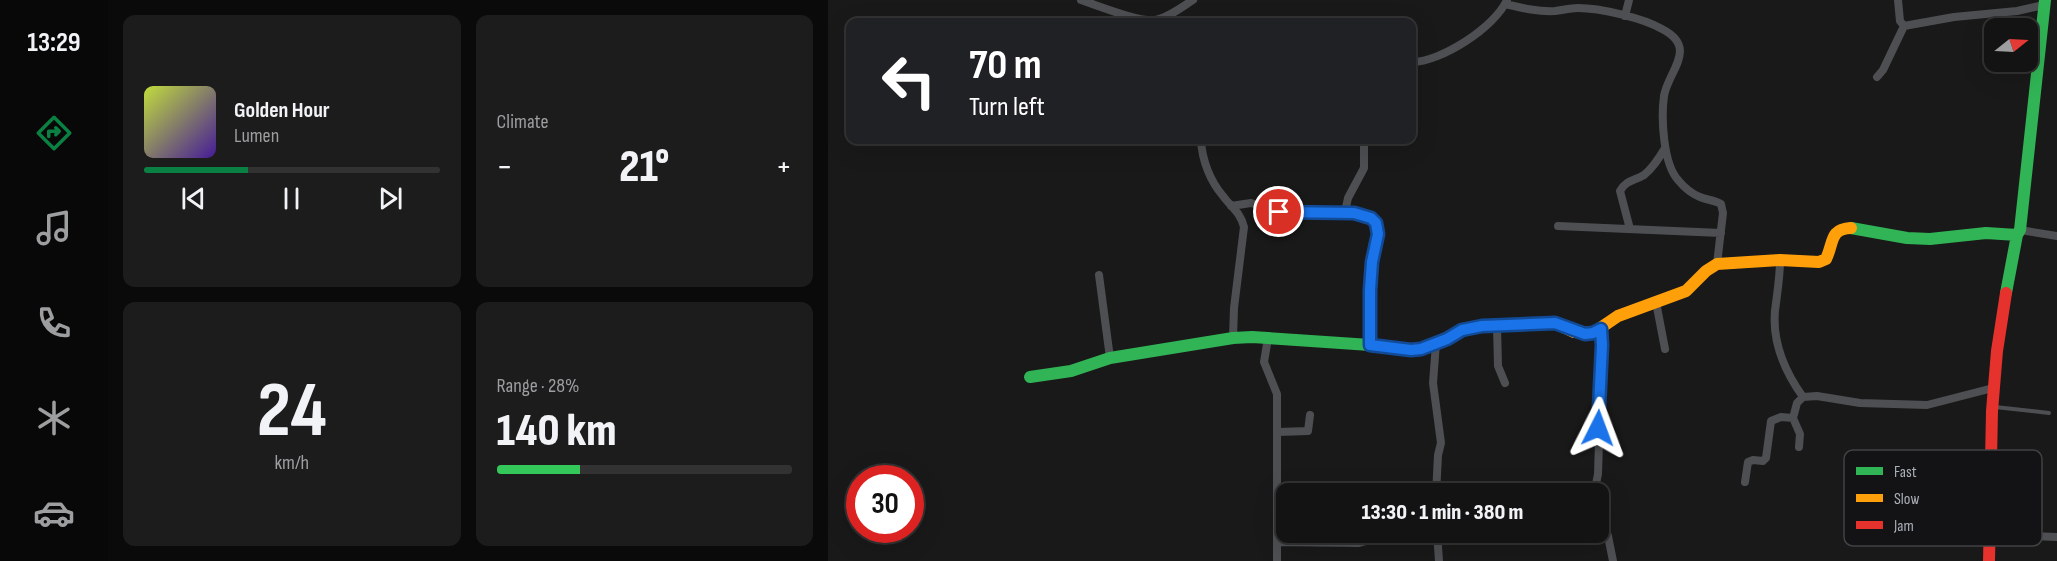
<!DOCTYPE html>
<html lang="en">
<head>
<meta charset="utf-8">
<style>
	:root { --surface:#131313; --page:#1c1c1c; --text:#f1f3f6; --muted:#9d9ea0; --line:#323233; --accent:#0b8043 }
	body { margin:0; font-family:"Sofia Sans Condensed",sans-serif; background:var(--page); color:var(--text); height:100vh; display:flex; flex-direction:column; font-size:22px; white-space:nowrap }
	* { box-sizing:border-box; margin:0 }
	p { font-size:20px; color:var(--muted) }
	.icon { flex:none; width:33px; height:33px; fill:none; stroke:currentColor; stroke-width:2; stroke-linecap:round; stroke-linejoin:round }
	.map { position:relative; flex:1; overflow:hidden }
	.details { display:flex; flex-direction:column; gap:15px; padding:15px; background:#0a0a0a; width:720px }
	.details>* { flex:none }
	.guide { position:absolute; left:18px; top:18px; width:570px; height:126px; border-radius:12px; box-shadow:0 6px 24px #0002,0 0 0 2px var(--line); background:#202124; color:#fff; overflow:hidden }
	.needle { width:39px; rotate:72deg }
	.buttons { position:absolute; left:1156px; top:18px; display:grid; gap:12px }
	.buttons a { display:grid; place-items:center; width:54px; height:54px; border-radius:12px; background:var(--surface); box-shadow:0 6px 24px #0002,0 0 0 2px var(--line); font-size:30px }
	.speed { position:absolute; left:18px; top:465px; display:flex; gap:12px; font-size:30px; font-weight:700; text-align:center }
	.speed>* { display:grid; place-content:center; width:78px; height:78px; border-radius:50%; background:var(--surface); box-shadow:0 6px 24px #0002,0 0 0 2px var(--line); line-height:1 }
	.speed .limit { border:9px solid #d22; background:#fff; color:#111 }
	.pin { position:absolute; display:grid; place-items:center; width:51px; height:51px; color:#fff; margin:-26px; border:3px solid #fff; border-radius:50%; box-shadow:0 2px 6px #0007 }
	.me { position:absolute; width:66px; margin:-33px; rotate:3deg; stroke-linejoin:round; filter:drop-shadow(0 0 4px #0008) }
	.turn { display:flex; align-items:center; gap:21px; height:126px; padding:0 24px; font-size:27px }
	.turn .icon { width:78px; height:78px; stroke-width:2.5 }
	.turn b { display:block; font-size:42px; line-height:51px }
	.big { font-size:45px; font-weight:800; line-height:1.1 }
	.details .tile { flex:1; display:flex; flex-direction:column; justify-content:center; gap:9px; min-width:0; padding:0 21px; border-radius:12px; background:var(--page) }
	.details .dial { align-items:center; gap:0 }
	.dial b { font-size:78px; line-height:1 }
	.song { display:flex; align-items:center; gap:18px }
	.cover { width:72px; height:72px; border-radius:9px; background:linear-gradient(135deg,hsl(70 70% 55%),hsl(260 70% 35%)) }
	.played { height:6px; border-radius:3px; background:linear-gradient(90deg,var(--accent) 35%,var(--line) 35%) }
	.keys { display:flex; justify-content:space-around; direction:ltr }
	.heat { display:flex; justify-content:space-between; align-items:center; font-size:33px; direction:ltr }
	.charge { height:9px; border-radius:4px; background:linear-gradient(90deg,#34c759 28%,var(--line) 0) }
	.details .tiles { flex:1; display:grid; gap:15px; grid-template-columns:repeat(2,1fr) }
	.trip { position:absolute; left:448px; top:483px; width:333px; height:60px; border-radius:12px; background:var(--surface); box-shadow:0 6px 24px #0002,0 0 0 2px var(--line); font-weight:800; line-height:60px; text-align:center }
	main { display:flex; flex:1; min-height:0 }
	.tab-bar { display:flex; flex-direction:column; width:108px; justify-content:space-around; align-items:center; background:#080808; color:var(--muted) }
	.tab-bar .icon { width:42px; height:42px }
	.tab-bar .active { color:var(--accent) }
	.tab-bar b { font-size:27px; color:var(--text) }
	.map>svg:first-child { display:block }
</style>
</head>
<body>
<main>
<nav class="tab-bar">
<b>13:29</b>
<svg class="icon active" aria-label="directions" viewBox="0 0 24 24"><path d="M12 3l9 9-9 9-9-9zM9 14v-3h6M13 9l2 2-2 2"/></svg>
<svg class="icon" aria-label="music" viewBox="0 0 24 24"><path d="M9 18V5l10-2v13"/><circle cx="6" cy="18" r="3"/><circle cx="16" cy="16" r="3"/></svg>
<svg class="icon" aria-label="phone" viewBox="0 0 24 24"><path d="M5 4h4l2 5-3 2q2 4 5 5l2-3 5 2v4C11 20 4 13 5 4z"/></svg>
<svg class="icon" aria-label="climate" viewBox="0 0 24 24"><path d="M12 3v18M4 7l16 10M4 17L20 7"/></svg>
<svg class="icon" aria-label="car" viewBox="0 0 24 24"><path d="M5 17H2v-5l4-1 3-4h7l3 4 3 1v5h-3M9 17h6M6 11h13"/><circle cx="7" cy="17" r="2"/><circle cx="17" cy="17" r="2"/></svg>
</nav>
<section class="details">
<div class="tiles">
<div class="tile">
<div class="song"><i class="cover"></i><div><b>Golden Hour</b><p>Lumen</p></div></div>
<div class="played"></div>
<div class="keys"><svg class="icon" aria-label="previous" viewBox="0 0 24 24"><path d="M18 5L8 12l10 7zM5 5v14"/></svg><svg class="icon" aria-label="pause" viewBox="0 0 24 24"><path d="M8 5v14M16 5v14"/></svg><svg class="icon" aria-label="next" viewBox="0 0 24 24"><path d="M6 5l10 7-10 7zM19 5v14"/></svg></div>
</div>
<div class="tile"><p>Climate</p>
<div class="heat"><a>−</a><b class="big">21°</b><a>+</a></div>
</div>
<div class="tile dial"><b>24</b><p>km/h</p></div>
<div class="tile"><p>Range · 28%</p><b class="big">140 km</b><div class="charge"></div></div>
</div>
</section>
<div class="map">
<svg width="1229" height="561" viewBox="0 0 1229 561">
	<rect width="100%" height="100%" fill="#191919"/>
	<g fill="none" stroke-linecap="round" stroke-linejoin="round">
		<path stroke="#4d4f52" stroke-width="4" d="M1167,407L1221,413"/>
		<path stroke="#4d4f52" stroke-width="8" d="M253,0C271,6 310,22 327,20C340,18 354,7 365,0
			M1070,0L1072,21L1076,26L1126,17L1189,11L1216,5
			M677,4C694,8 710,12 727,11C735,10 742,8 750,8C772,8 815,18 834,29C871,48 840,71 836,96C833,118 835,163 850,180C855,186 864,194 872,197C879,200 886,200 893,204L895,213L889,264
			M797,16L801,0
			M584,62C613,62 667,27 679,0
			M1049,77L1055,70L1076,26
			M373,140C374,160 382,181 395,196C403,207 413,213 416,227L406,308L405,338
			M403,206L423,203L458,213L517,212L535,215L543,218L548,223L551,234L544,262L542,290V345
			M517,212L520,198L536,168V140
			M730,226L893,233
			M802,229L792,191C798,180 806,181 816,175C825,168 831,158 837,148
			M1192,230L1229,236
			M952,260C952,275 950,288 948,303C942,338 955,369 975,397
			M271,275L282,358
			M828,302L837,349
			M669,326L670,366L677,383
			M440,338L436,362L449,394V561
			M965,418L972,434L971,447
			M450,432L480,431L482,415
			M917,482L920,462L925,460L935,461L938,458L943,421L953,417L965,418L969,403L975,397L989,396L1032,403L1099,405L1165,388
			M608,494L610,455L613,443L605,383L608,343
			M753,494H762
			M766,494L770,474L774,345L773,329
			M771,509L780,536L785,561
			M609,532L611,561
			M1162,534L1229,537
			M449,542L531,543L570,532"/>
		<path stroke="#30b455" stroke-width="12" d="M1023,228L1079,238L1102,239L1158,233L1189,235
			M1178,293L1189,235L1192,230L1217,0
			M202,377L243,371L282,358L405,338L424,337L542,345L583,350L593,349L616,339"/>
		<path stroke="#ff9f0a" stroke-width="12" d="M616,339L634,330L654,326L727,323L746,332L765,333L790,316L858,291L878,271L889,264L952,260L991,262L998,259C1006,243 1001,229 1023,228"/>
		<path stroke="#e5322d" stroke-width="12" d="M1161,561L1164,411L1169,351L1178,293"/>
	</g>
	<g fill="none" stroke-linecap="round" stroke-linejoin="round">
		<defs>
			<path id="route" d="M451,212L526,213L543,218L548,223L550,234L544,262L542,290V345L583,350L593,349L619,339L634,330L654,326L727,323L757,334L765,333L773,329L774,345L770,428"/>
		</defs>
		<use href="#route" stroke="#114b97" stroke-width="15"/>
		<use href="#route" stroke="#1a73e8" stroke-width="10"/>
	</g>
	<rect x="1016" y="450" width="198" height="96" rx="9" fill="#131315" stroke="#414246" stroke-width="1.5"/>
	<rect x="1028" y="467" width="27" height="8" fill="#30b455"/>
	<rect x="1028" y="494" width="27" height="8" fill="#ff9f0a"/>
	<rect x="1028" y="521" width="27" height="8" fill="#e5322d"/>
	<g font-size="16" fill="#abb1b9">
		<text x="1066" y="477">Fast</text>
		<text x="1066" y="504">Slow</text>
		<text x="1066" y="531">Jam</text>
	</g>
</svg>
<div class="buttons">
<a><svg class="needle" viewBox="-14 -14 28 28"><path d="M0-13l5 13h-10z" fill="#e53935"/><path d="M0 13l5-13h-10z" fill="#9d9ea0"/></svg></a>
</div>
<div class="speed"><div class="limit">30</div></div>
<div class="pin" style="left:451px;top:212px;background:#d93025"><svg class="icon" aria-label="arrive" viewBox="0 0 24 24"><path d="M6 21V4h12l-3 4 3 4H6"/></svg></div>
<svg class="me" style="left:770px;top:428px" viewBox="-20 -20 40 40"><path d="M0-17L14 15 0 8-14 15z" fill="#1a73e8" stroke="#fff" stroke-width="4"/></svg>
<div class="trip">13:30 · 1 min · 380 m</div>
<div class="guide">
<div class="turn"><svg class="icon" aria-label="left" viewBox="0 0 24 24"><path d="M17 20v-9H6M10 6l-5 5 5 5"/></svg><div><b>70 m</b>Turn left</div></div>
</div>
</div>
</main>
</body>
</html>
